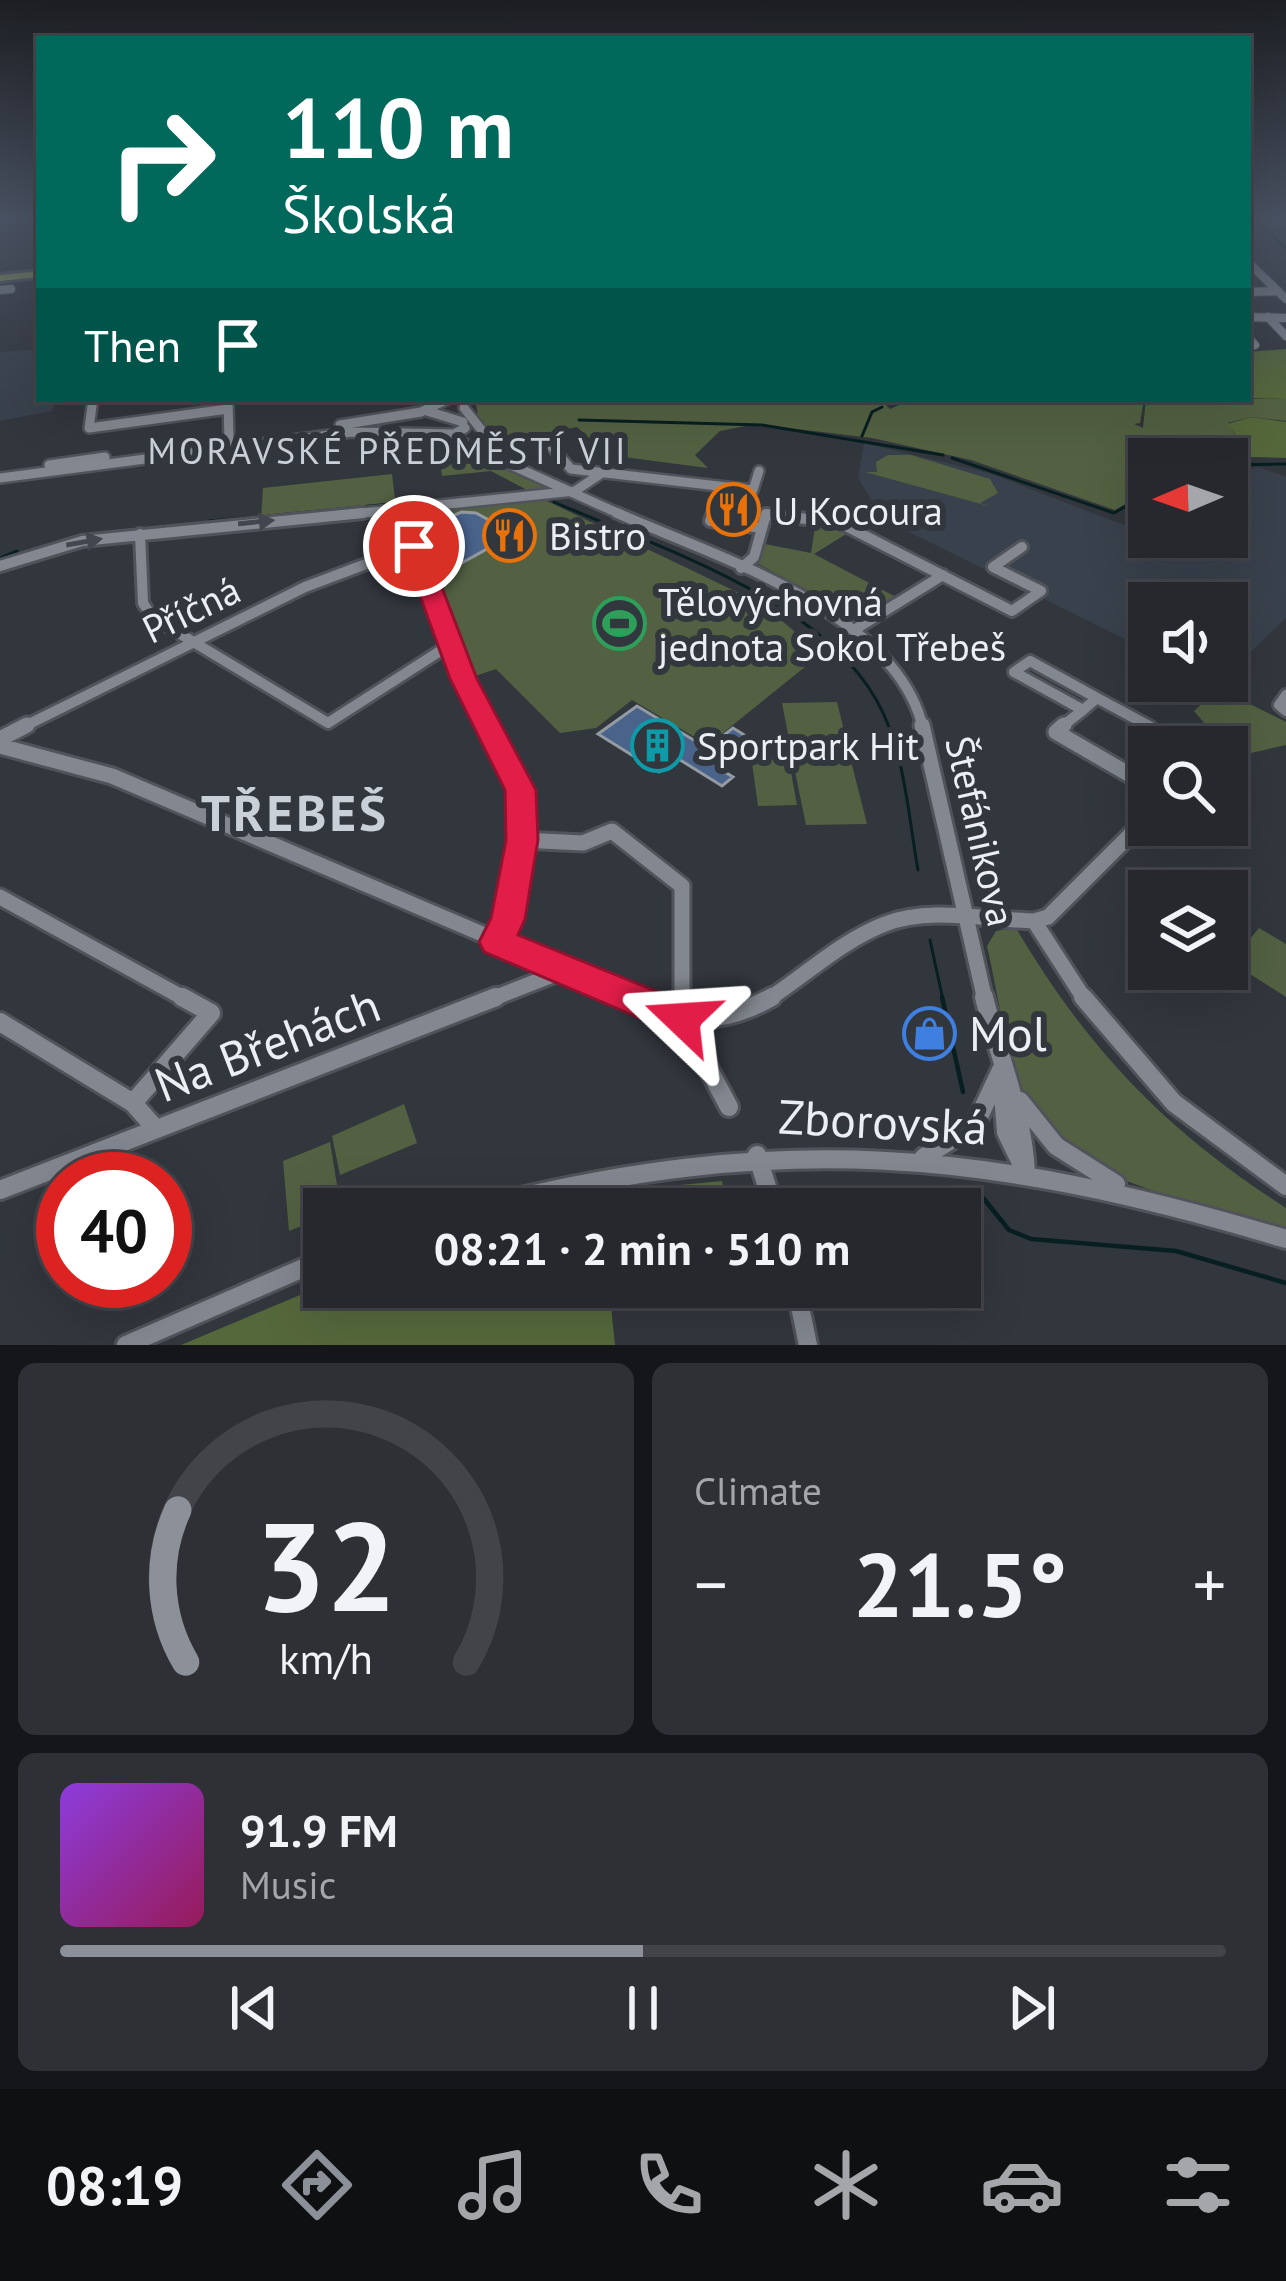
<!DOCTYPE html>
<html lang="en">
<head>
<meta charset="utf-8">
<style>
	:root { --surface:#26282e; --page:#2e3036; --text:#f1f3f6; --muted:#a4a6aa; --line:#42444a; --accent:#8c9099 }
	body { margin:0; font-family:"PT Sans",sans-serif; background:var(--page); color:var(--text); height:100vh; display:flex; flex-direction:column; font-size:45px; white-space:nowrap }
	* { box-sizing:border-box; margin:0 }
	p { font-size:39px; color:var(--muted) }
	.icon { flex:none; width:66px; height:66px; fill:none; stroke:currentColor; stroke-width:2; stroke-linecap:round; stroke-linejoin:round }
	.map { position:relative; height:1345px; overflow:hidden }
	.side { display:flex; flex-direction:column; gap:18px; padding:18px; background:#151619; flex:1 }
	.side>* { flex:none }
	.guide { position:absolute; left:36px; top:36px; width:1215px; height:366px; border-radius:0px; box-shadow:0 12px 48px #0002,0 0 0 3px var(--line); background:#00695c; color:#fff; overflow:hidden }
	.needle { width:78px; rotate:268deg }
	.fabs { position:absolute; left:1128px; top:438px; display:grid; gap:24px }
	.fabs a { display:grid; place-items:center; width:120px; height:120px; border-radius:0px; background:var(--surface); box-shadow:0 12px 48px #0002,0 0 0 3px var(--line); font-size:60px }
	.speed { position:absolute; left:36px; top:1152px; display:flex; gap:24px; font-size:60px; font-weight:700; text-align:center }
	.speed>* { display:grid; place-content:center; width:156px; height:156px; border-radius:50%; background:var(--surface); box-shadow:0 12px 48px #0002,0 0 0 3px var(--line); line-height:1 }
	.speed .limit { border:18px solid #d22; background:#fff; color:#111 }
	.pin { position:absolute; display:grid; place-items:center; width:102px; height:102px; color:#fff; margin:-51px; border:6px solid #fff; border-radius:50%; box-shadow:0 3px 12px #0007 }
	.me { position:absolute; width:132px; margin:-66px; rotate:290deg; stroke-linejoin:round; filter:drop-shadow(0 0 9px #0008) }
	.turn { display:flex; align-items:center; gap:42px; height:252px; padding:0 48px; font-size:54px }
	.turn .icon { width:156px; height:156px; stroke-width:2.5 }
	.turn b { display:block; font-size:84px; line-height:102px }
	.then { display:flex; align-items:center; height:114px; padding:0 48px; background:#0003; gap:24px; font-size:45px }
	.big { font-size:90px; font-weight:700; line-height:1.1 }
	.side .widget { flex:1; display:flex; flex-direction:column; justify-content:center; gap:18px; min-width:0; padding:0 42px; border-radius:18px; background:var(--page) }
	.side .dial { align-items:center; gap:0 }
	.dial svg { height:312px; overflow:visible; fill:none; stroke:var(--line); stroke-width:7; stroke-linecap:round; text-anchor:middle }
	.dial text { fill:var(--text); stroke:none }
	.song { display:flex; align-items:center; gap:36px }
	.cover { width:144px; height:144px; border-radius:18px; background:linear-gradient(135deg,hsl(270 70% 55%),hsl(330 70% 35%)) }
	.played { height:12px; border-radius:6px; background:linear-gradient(90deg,var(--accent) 50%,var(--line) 50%) }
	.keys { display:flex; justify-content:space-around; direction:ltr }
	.heat { display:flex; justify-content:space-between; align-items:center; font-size:66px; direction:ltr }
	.side .tiles { flex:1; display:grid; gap:18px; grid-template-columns:1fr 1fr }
	.widget:last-child { grid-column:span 2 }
	.trip { position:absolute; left:303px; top:1188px; width:678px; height:120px; border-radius:0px; background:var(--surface); box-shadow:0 12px 48px #0002,0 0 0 3px var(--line); font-weight:700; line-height:120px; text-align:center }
	.tab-bar { display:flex; height:192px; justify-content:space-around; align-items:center; background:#0f1012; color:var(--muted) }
	.tab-bar .icon { width:84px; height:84px }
	.tab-bar .on { color:var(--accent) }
	.tab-bar b { font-size:54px; color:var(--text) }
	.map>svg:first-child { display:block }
</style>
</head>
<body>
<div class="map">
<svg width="1286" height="1345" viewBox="0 0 1286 1345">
	<rect width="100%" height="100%" fill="#32363d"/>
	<path fill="#39414c" d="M39,349V399H55L52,411L0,421V352Z
		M864,443L989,473L1132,528L1149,516V537H1227V474L1259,467L1286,477V618L1252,651L1227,660V603H1149V650L1139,646L909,532L878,511L858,478Z"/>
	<path fill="#536142" d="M475,399H902L886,405L890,409L913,399H1144L1140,423L1134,424L1143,428L1146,399H1286V421L1250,417L1228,423L1248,457L1244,461L1149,459V490L1115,510L971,460L872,438L756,424L720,431L695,455L708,468L608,455L577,427L499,443L479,421Z
		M442,436L552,488L529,491L491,471L442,476L437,440Z
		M911,455L990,479L998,493L980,503L992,507L865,472H877L876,462L888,455Z
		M392,474L396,507L261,520L263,488Z
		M556,495L547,501L762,604L821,654L708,745L632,700L596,728L560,733L496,669L472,677L438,572L430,573L410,512Z
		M779,517L851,531L814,554L896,597L904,596L865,621L757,563L765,544L811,553L815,527L778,523Z
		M1215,692H1226L1286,722V745L1233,757L1194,711Z
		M837,702L851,758L793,760L782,703Z
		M751,756H788L797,805L758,806Z
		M851,761L867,824L806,825L793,762Z
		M1016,928C1088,1050 1166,1131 1286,1208V1227C1198,1199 1065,1188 1023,1091C1004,1047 998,993 987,946L996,931Z
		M1259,928L1286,944V997L1231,962Z
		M404,1104L417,1143L340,1175L332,1136Z
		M330,1142L341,1209H324V1217L289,1231L283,1161Z"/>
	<path fill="#55683b" d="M1286,349V399L1248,398V352Z
		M1250,417L1286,422V458L1251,457L1228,424Z
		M722,1181L728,1209H542L608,1192Z
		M324,1285L609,1287L615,1345H181Z"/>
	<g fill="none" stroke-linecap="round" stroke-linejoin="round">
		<path stroke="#081f21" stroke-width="3" d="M1252,217L1286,248
			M888,404L899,399
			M579,420L762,425L943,455
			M862,436L872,412L882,407
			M952,458L1114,513L1149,493
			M1227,465L1286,464
			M554,502C657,547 820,598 877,701C905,751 908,815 918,870
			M268,516L391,504
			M209,521L259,517
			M0,558L17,551
			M930,940L943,1000"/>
		<path stroke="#081f21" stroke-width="4.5" d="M942,997L963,1092
			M984,1199L1009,1230L1031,1239L1176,1251L1286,1283"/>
	</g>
	<path fill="#49638b" stroke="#949aa2" stroke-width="3" d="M462,512L476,513L514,534L458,565L430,548L442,542L426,526Z
		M637,706L707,748L733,728L754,741L720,769L733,777L722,786L677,758L659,772L598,734Z"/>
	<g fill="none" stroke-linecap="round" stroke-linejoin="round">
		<defs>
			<path id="minor-far4" d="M1248,262L1286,299
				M0,290L11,289
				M1248,292L1278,291
				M1248,317L1286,318
				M1268,317L1286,336
				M1248,338L1255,345"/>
			<path id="minor-far3" d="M93,399L89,428L228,409
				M228,399L229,440
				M464,408L499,452
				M427,411L463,422
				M340,425L421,412L448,399
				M443,434L624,516
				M545,439L571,469L753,490L759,471
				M49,465L105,457
				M0,478L352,432L454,434L465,428
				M402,508L405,516
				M333,516L575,491L602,473
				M712,516L721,487
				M766,516H779"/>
			<path id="minor-far2" d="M404,513L464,679L489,728
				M617,513C714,556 896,611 923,728
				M713,513L710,521L762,528
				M140,534L143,603L152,617L328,723L451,644
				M0,566L82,541L363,513
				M741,568L754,557L766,514L840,523L1012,611L1041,591L993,567L1022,547
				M854,630L943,575
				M1030,661L1097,698L1083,710L1014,672Z
				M1286,695L1279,705L1286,711
				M1097,698L1151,727
				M21,728L305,587L414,546
				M1060,728L1083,710"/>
			<path id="minor-far1" d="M487,725C498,746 516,771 520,794C528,840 517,900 497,942
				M922,725L985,1000
				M1064,725L1056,732L1149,786
				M0,739L27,725
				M0,746L112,776L637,1000
				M522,840L583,843L612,831L682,886V1000
				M0,897L187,1000
				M1034,921L1048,917L1149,816
				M489,1000L563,971
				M767,1000C806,975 841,941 885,924C929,906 987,920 1034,921L1085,1000"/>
			<path id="minor" d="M630,997C686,1021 716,1028 772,997
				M682,997V1019L729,1107
				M984,997C998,1055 1023,1112 1026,1172
				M1083,997L1174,1103L1286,1186
				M0,1022L133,1103L156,1129
				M1002,1082L1006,1132L1025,1171
				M1020,1101L1056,1146L1116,1184
				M133,1103L211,1013L182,997
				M757,1155L774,1209
				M924,1157L975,1125L1001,1070
				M0,1190L496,997
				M472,1209C778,1130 986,1149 1286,1239
				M796,1287L808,1345
				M126,1345L324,1259"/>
			<path id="major" d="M39,271V277L0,281V275Z"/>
		</defs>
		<use href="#minor-far4" stroke="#50545a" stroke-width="10"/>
		<use href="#minor-far3" stroke="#50545a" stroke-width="14"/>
		<use href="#minor-far2" stroke="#50545a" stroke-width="16"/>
		<use href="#minor-far1" stroke="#50545a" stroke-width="21"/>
		<use href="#minor" stroke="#50545a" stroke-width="24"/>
		<use href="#major" stroke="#50545a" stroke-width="6"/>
		<use href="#minor-far4" stroke="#838890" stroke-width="8"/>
		<use href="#minor-far3" stroke="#838890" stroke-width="9"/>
		<use href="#minor-far2" stroke="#838890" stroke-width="10"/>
		<use href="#minor-far1" stroke="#838890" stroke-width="15"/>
		<use href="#minor" stroke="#838890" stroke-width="18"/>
		<use href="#major" fill="#959b59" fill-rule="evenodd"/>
	</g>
	<defs><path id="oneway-solid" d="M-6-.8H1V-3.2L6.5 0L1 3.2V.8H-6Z" transform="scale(3)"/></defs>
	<g fill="#42464e">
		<use href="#oneway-solid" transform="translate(256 522) rotate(-6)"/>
		<use href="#oneway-solid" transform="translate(84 542) rotate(-10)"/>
	</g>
	<linearGradient id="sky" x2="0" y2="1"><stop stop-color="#1c1e22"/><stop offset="0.54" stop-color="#495262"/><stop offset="1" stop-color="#495262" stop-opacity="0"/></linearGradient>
	<rect width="1286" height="405" fill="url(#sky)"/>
	<path fill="#e11d48" stroke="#92132f" stroke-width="3" d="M414,539L426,546L477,679L536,790L538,840L525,919L518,935L695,1007L700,1019L695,1030L682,1035L668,1030L484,952L479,942L491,918L506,840L505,790L450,679L402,546Z"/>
	<defs>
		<symbol id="restaurant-ring" viewBox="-11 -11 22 22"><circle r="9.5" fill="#32363d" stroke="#e8710a" stroke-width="1.5"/><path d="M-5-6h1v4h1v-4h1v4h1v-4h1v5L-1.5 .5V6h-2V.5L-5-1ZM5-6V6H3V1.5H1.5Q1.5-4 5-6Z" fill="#e8710a"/></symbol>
		<symbol id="stadium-ring" viewBox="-11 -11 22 22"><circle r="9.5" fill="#32363d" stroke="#2e9e5b" stroke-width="1.5"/><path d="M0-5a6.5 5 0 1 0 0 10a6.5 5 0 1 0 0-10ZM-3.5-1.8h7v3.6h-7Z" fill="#2e9e5b"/></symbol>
		<symbol id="building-ring" viewBox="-11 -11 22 22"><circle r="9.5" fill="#32363d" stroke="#0f9aa8" stroke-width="1.5"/><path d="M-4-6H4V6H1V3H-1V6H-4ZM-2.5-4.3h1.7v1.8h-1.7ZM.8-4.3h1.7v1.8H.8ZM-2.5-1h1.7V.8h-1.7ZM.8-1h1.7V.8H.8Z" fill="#0f9aa8"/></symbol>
		<symbol id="shop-ring" viewBox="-11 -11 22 22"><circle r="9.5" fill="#32363d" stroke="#3f7fe0" stroke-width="1.5"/><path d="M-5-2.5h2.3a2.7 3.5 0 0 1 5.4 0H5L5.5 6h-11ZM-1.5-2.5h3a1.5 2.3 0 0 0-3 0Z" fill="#3f7fe0"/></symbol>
	</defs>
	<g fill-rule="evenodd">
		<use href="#restaurant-ring" x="704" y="480" width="59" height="59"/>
		<use href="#restaurant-ring" x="480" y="506" width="59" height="59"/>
		<use href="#stadium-ring" x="590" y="594" width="59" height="59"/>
		<use href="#building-ring" x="628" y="716" width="59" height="59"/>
		<use href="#shop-ring" x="900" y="1004" width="59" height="59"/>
	</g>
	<g text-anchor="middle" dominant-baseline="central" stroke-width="12" stroke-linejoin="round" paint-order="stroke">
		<g font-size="36" letter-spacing="3" fill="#cad0d8" stroke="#32363d">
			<text x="388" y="450">MORAVSKÉ PŘEDMĚSTÍ VII</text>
		</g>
		<g font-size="39" fill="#ebeef2" stroke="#32363d" text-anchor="start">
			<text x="773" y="510">U Kocoura</text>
			<text x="549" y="535">Bistro</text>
			<text x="658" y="601">Tělovýchovná<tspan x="658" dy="45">jednota Sokol Třebeš</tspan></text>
			<text x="697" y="745">Sportpark Hit</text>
		</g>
		<g font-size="39" fill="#ebeef2" stroke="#32363d">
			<text transform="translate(191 609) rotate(-26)">Příčná</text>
			<text transform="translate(981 831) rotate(77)">Štefánikova</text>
		</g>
		<g font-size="48" fill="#ebeef2" stroke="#32363d" text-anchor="start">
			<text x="969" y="1033">Mol</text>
		</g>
		<g font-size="48" fill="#ebeef2" stroke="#32363d">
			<text transform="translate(267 1044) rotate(-21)">Na Břehách</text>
			<text transform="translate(883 1121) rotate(3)">Zborovská</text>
		</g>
		<g font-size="51" font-weight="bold" letter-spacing="3" fill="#cad0d8" stroke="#32363d">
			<text x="295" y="812">TŘEBEŠ</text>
		</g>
	</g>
</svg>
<div class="fabs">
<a><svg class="needle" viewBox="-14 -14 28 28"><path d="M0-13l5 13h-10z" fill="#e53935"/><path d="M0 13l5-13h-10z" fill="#a4a6aa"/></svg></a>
<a><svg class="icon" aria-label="sound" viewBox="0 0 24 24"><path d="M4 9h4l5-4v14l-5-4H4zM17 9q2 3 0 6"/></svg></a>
<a><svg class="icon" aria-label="search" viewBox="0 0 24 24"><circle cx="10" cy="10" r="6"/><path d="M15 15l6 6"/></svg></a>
<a><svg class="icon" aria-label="layers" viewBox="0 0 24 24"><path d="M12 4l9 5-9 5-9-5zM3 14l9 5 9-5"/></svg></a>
</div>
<div class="speed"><div class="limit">40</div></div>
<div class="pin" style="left:414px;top:546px;background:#d93025"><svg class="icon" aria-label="arrive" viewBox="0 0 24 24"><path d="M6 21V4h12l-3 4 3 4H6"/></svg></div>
<svg class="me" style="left:682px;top:1019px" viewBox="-20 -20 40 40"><path d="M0-17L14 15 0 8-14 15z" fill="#e11d48" stroke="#fff" stroke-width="4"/></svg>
<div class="trip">08:21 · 2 min · 510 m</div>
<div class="guide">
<div class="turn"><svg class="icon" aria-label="right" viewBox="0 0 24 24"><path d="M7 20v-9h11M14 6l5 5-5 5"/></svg><div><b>110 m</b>Školská</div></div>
<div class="then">Then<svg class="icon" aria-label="arrive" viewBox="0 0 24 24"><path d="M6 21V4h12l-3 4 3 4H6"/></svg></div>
</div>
</div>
<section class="side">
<div class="tiles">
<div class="widget dial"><svg viewBox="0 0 100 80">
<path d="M14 69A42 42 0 1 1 86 69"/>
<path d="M14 69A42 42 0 0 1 12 30" stroke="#8c9099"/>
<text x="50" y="56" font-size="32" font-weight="700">32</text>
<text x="50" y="72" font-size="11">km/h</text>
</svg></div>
<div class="widget"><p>Climate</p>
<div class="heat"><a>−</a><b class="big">21.5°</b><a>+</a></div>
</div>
<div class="widget">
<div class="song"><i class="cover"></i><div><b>91.9 FM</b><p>Music</p></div></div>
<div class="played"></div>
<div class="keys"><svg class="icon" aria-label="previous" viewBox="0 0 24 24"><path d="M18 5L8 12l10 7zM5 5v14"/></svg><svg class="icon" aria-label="pause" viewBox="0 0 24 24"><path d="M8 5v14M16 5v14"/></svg><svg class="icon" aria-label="next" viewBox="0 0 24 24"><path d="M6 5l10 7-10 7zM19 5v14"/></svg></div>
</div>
</div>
</section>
<nav class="tab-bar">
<b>08:19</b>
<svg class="icon on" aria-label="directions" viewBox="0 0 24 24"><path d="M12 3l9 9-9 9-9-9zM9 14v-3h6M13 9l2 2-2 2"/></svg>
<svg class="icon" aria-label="music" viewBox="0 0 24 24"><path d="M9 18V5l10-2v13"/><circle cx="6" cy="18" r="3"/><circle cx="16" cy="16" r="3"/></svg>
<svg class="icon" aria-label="phone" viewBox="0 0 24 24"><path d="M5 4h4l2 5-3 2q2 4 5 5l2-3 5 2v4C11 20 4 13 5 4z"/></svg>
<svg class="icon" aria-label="climate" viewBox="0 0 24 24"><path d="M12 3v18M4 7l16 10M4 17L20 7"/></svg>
<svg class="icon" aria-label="car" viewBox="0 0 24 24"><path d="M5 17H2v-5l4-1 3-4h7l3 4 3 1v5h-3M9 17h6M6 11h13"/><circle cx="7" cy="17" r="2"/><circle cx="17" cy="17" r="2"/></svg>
<svg class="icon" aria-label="filters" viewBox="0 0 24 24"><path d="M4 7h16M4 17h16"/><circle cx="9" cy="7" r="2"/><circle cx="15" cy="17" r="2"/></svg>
</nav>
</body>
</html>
